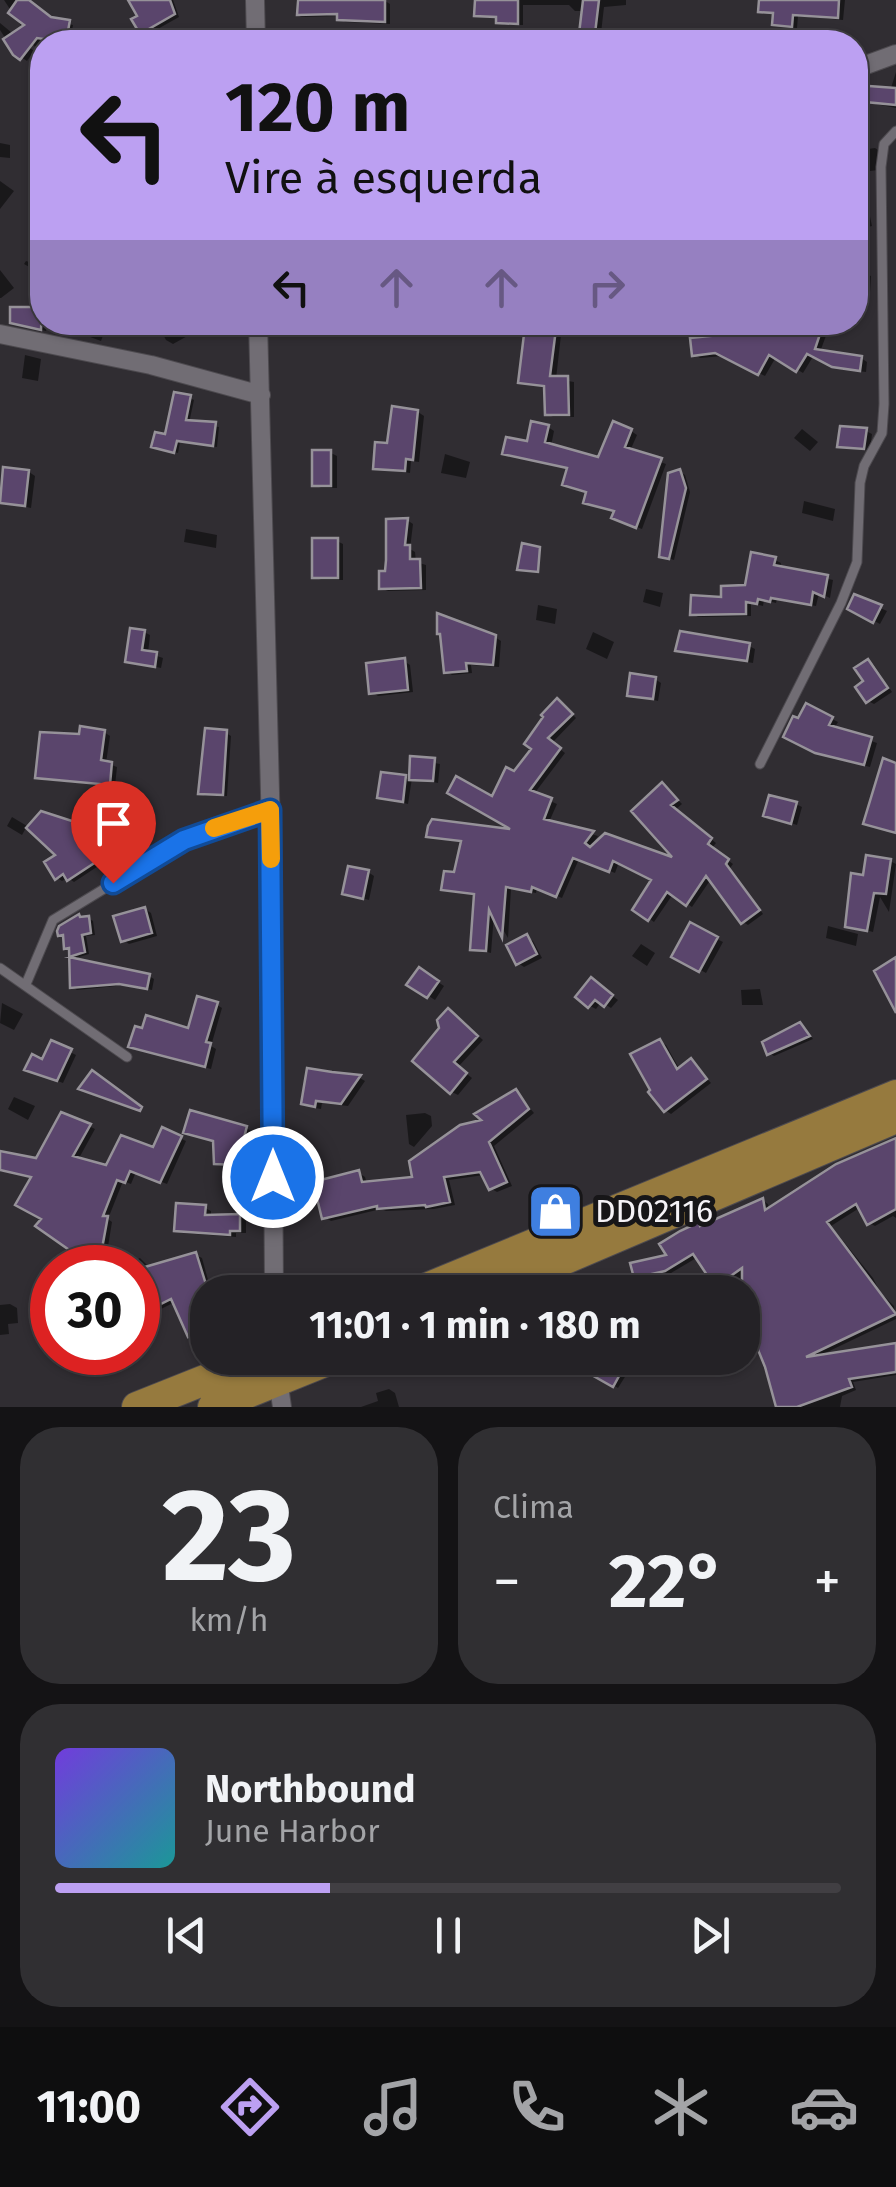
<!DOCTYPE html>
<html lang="pt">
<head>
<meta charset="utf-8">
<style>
	:root { --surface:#242226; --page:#302f32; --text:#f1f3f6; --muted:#a3a4a7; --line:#413f43; --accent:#bca0f2 }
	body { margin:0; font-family:"Fira Sans",sans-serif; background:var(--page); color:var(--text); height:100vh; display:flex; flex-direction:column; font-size:38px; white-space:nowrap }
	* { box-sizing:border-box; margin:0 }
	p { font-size:32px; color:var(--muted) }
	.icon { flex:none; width:55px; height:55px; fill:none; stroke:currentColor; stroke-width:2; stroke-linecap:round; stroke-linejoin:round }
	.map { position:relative; height:1407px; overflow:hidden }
	.drawer { display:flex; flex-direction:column; gap:20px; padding:20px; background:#141315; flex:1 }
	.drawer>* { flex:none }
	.hud { position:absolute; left:30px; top:30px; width:838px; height:305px; border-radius:40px; box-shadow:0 2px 8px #0004,0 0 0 2px var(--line); background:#bca0f2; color:#111; overflow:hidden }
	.speed { position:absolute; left:30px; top:1245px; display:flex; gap:20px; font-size:50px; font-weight:700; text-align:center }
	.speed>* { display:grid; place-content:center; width:130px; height:130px; border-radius:50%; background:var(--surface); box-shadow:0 2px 8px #0004,0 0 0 2px var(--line); line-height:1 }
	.speed .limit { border:15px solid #d22; background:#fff; color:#111 }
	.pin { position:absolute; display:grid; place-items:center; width:85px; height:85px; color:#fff; margin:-102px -42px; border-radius:50% 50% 50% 0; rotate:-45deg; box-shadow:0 0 10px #0007 }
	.pin .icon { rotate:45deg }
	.me { position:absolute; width:110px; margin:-55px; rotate:0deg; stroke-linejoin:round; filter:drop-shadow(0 0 8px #0008) }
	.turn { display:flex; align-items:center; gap:35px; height:210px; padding:0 30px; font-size:45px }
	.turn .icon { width:130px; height:130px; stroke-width:2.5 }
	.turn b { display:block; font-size:70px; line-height:85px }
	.lanes { display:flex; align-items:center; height:95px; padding:0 30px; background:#0003; justify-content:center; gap:50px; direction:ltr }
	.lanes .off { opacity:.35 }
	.big { font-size:75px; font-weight:700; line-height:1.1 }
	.drawer .card { flex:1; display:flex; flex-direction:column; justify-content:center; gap:15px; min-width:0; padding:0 35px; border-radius:40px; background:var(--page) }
	.drawer .dial { align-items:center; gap:0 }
	.dial b { font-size:130px; line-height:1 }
	.song { display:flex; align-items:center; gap:30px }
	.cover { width:120px; height:120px; border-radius:15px; background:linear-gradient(135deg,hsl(260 70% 55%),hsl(180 70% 35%)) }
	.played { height:10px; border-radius:5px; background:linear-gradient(90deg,var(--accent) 35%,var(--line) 35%) }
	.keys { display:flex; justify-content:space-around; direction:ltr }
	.heat { display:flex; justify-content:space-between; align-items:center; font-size:55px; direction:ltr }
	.drawer .tiles { flex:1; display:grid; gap:20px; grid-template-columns:1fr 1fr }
	.card:last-child { grid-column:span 2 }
	.trip { position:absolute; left:190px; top:1275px; width:570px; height:100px; border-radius:40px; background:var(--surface); box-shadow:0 2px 8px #0004,0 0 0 2px var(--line); font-weight:700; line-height:100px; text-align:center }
	.dock { display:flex; height:160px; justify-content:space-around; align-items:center; background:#0e0e0f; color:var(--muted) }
	.dock .icon { width:70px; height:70px }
	.dock .on { color:var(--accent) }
	.dock b { font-size:45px; color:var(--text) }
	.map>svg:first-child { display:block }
</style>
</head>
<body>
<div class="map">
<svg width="896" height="1407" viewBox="0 0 896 1407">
	<rect width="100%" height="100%" fill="#302d32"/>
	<path fill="#0007" d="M4,0H26L52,20L73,25L70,42L52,40L48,30L35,47Z
		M131,0H173L179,17L147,35L142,33L140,17Z
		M296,0L385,1L390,4V24L345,22L340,16L301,17L296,14Z
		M477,0H626V5L604,7L600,42H581L584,11H575L569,5H523V25H504L499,18L476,15Z
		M777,0H845L843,20L798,16L797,28L781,27L775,24Z
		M0,23L34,51L27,61L15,53L0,30Z
		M716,35L765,40L770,42H715Z
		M896,72V108L855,100L890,91Z
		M855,141L861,150L875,148L881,152L878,170L855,173Z
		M0,143L10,145V158L0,157Z
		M0,181L14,191L0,209Z
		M862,208L869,212L872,226L855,230V210Z
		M26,261L42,266V274L24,264Z
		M0,270L14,288L1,298H0Z
		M855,271L871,276L870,292L855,290Z
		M42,309V322H108L101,341L55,324L54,327L47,325L46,331L13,322L12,310Z
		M197,322L200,329L173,344L166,340L157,323Z
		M731,322H831L820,352L861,358L867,362L866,372L840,369L814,355L803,373L776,357L765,376L723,356L700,358L694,354L725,337Z
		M555,332L561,335L556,379L574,382V417H553L547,414V387L521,382Z
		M25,355L41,359L38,381L22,378Z
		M190,398L194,400L189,423L219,427L217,447L180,442L178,453L158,448Z
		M418,412L424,416L419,462L411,461L410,473L376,467L389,445Z
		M548,427L554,431L551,446L599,460L631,431L637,435L630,451L666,464L642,529L620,521L616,512L586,502L588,492L569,469L505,453L529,444Z
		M802,429L818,442L810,451L794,438Z
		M866,431L872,434L870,451L840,445Z
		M331,453L337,456V488H321L315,485Z
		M445,454L470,462L466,478L441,473Z
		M29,472L35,476L31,508L1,501Z
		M680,472L685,475L690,492L674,560L662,556Z
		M804,501L835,509L833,521L802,513Z
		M407,520L413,524L410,549L415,552L416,562L426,565V590L388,591L381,588Z
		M186,529L217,535L216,548L184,542Z
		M337,541L343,544V580H321L315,577Z
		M775,560L781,563L780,568L833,580L830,598L819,593L816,606L777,599L776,603L764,600L763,606L751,603V616L698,617L693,614L747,588Z
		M646,589L663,593L660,607L643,602Z
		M856,597L887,611L880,624L850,608Z
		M538,605L557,609L555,624L536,620Z
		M144,632L150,635L148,653L163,658L161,668L128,661Z
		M593,632L614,642L607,659L586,649Z
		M495,637L501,641L499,667L471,665L472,673L452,675L446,671Z
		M749,646L755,649L753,663L678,650Z
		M404,661L410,665L413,692L378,696L372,692Z
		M868,662L874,665L892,692L874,704L868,701Z
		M655,679L661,683L658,701L630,694Z
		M563,705L576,718L552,743L565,753L534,794L557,804L549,822L598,836L589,848L680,862L663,785L682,804L675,810L716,843L712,848L733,864L730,868L763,914L748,925L743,922L711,879L692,907L673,894L654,922L635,909L655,880L619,862L615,873L579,859L562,898L537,888L536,893L511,889L508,938L494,914L491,953L473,948L476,895L444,889L456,875L463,842L429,836L522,833L493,800Z
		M807,706L838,722L834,729L877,743L870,767L824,755L786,736Z
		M104,732L110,736L106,763L117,767L115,786L44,780L38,777L81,737Z
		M226,733L231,736L227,796H205L200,793Z
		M413,759L440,764L438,783L412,778L408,804L380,797L405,778L411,781Z
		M796,804L802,807L797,825L766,815Z
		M12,817L27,826L22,835L7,826Z
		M99,832L105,835L115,855L74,882L68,878L62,881L57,878Z
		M890,861L896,864L889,912L880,897L873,932L847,925L871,878Z
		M368,872L374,876L369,900L345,893Z
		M145,909L151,913L157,936L129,944L123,940Z
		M88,918L93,921L95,935L86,936L89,954L72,959V950L61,935Z
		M691,926L723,942L706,973L675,956Z
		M828,926L858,934L856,946L826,938Z
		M527,937L533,941L542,958L524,967L518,963Z
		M641,944L655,953L647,966L632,956Z
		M420,970L444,986L435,1000L410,984Z
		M149,976L154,979L152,990L126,985L77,990L72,987Z
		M597,984L618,1000L611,1008L601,1002L596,1009L590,1006Z
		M760,989L763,1005H742L741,990Z
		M2,1003L23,1014L14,1030L0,1023Z
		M217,1005L222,1008L211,1046L216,1049L211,1069L137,1049L190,1031Z
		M454,1014L483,1040L458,1067L472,1078L458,1095L452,1092L442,1029Z
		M800,1024L813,1039L774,1056L769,1053Z
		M660,1041L666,1045L680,1070L691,1061L711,1083L671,1114L665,1110Z
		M52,1043L76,1055L63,1083L33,1072L43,1062Z
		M309,1071L360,1078L365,1081L348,1106L322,1103L321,1109L310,1107L303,1103Z
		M516,1092L534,1113L494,1146L512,1186L497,1192L490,1188L484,1175L449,1180L455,1205L434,1209L386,1211L381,1209L331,1221L324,1217L359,1173L365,1177L367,1184L415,1180L486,1121Z
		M14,1097L35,1106L28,1120L8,1109Z
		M425,1113L431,1116L432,1126L414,1147L409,1144L406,1115Z
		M89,1126L95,1129L78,1160L108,1168L154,1151L163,1130L186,1141L167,1184L136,1172L131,1184L123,1181L108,1219L112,1222L106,1259L112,1268H86L44,1218L33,1178L0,1171V1153L38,1161Z
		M246,1128L251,1131L242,1167L217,1162Z
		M896,1141V1218L893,1216L875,1226L869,1223L861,1207L831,1226L873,1278L880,1292L894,1306L896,1319L819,1356L896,1346V1375L853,1382L856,1390L842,1396L840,1407H778L742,1308V1292H737L733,1282L722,1289L717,1285L698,1257L671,1273L642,1280L636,1277L670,1256L702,1227L763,1201L768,1204L769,1210Z
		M205,1208L211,1211V1217H239L246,1220V1233H236V1237L182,1233L176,1230Z
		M196,1255L202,1258L210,1287L206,1289L208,1333L196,1338L190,1335L175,1302L155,1312L149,1309L138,1288V1268H121L140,1258L150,1268Z
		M584,1286L587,1292H566Z
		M10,1304L17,1308L18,1323L8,1324L9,1334L0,1335V1305Z
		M402,1358H442L403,1373L396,1360Z
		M602,1358H629L622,1368L628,1372L618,1388L593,1373Z
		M389,1389L395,1393L399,1407H361L378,1401L376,1393Z"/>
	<path fill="#5a456c" stroke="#969299" stroke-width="2.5" d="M17,0H29L51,17L70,20L66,42L37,38L20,60L13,55L3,39L24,25L8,13Z
		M128,0H170L175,14L140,34L131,19L137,16Z
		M298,0H385V22L337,20V14L297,15Z
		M475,0H518V24L496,23V17L474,16Z
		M583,0H599L594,42H578Z
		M759,0H839L838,18L793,15L792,27L772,25L773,13L758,12Z
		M855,85L896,88V105L855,101Z
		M10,307H42L41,330L10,323Z
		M751,322H824L815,349L862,356L860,371L832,367L807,354L796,372L769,355L758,375L715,353L692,356L690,338L768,330Z
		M525,326L556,329L550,376H568L569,415H545L544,386L518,383Z
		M174,392L191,395L186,420L216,422L213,446L177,441L174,453L151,447L155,432L165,434Z
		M392,406L418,410L413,460L406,459L405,471L373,469L375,442L387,443Z
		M531,421L549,425L545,442L598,457L613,421L632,429L625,447L662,458L636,528L611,518L614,511L583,503L586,492L562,485L567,468L502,454L506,437L527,441Z
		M840,426L867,428L864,449L837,447Z
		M312,450H331V486H312Z
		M3,467L29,470L25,506L0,503Z
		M680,469L686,488L669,559L659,557L668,473Z
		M408,518L405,545H410V559H420L421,588L379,589V571H385L386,560V519Z
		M312,538H338V578H312Z
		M522,543L540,547L538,572L517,570Z
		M751,552L776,557L774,565L828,575L824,597L813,592L811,605L771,598L770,602L758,599L757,604L746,602V614L690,615L691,595L721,597V586L745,585Z
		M854,594L882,605L873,623L847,609Z
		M437,613L496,635L493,665L466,663L467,671L444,673L440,634H437Z
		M130,628L145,630L142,650L157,652L155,667L125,662Z
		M680,631L750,643L747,661L675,651Z
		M405,658L408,690L369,694L366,663Z
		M868,659L888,688L866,703L855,687L863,681L854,668Z
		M630,673L656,677L653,699L627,696Z
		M557,698L573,714L548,738L561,748L530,790L552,798L544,819L594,831L585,843L590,847L605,833L672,857L631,811L662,782L678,800L671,805L712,838L708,844L729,859L726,864L760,910L741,924L706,876L686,906L667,892L648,921L632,910L651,880L613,861L609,872L573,858L556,897L532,887L531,892L506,887L502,938L489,910L486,951L470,950L474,894L441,890L444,871L454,872L461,841L426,837L428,826L432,819L510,829L447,793L456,776L492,796L506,767L514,771L531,749L524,744L543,717L541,715Z
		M806,703L833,717L829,725L872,737L864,765L815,753L783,737L793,716L798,718Z
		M80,726L105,730L101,760L112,762L110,785L35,778L40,732L79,734Z
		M205,728L227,730L223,795L198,794Z
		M410,756L435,758L433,781L409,780Z
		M883,758L896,763V833L863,824Z
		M381,772L406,775L403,802L377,798Z
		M769,795L797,802L791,824L763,816Z
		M41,811L100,830L111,852L67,881L63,874L55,880L44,862L55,855L26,828Z
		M866,855L891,859L886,894L874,893L867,931L845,927L851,873L863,875Z
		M348,866L369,870L363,899L342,894Z
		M145,907L152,933L121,942L113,916Z
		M79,914L80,917L89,916L91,933L82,935L85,952L69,957L150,974L147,989L119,984L70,988L69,948L64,949L63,935L58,936L57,931L59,926Z
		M690,922L718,937L699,972L671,957Z
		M527,934L537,954L516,965L506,945Z
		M896,957V1013L874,971Z
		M419,967L439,981L427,998L406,985Z
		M591,977L613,995L604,1007L595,1000L588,1008L575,997Z
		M197,996L218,1002L206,1042L211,1043L205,1067L128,1047L135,1026L142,1028L146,1015L188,1028Z
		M448,1008L478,1036L454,1062L467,1073L450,1094L412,1061L439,1028L437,1020Z
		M800,1022L810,1036L767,1055L762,1042Z
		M660,1039L677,1069L691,1058L707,1079L664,1112L648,1092L650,1090L630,1054Z
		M51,1040L72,1049L57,1081L24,1070L32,1054L42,1059Z
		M307,1068L332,1072L361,1075L341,1104L316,1101L315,1107L301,1104Z
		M92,1070L142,1107L140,1111L78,1089Z
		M516,1089L529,1109L489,1142L507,1182L489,1190L480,1172L444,1177L450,1202L426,1207L425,1205L377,1209V1206L322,1219L313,1182L359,1170L362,1182L412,1177L409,1161L460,1125L481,1120L474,1114Z
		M190,1110L247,1126L237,1165L214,1164L213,1141L183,1133Z
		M61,1112L91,1124L73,1156L106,1165L121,1135L153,1147L162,1127L182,1136L160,1183L130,1171L125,1183L117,1180L103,1216H108L101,1254L111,1268H83L72,1252L35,1226L41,1219L15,1205L31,1177L0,1170V1151L36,1158Z
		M896,1138V1209L867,1225L856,1204L827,1222L896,1314L806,1357L896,1343V1372L849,1379L852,1387L797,1407H776L765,1367L742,1310V1268L715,1287L693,1254L665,1271L634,1278L630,1263L666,1255L659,1244L680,1231L699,1222L700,1226L763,1198L765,1210L836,1164Z
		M176,1203L206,1205L205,1215L240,1214V1231H230V1235L174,1231Z
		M196,1252L208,1291V1322L201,1324L204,1330L188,1337L171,1299L147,1311L138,1291V1269Z
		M599,1358H608L624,1367L613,1387L590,1374Z"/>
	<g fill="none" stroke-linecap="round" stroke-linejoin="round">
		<defs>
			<path id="service" d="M760,764L841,603L857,562L860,483L864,466L882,433L884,404L881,167L884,144L896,131
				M0,968L127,1057
				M26,984L53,920L184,840L270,810"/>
			<path id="minor" d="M255,0L256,42
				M855,69L896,54
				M258,322L271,832L274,1292
				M0,334L151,365L261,395
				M275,1358L282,1407"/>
			<path id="trunk" d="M417,1292L896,1095
				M488,1292L896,1118
				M137,1407L260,1358
				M213,1407L334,1358"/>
		</defs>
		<use href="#service" stroke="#4d4a4f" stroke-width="11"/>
		<use href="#minor" stroke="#4d4a4f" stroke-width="20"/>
		<use href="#trunk" stroke="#4d4a4f" stroke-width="32"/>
		<use href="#service" stroke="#716d74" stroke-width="9"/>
		<use href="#minor" stroke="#716d74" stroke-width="18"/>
		<use href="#trunk" stroke="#967a3e" stroke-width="30"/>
	</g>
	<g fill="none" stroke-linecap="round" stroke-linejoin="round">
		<defs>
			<path id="route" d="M113,883L184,840L270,810L273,1177"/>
		</defs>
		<use href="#route" stroke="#114b97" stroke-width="25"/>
		<use href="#route" stroke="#1a73e8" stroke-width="18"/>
		<path stroke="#f59e0b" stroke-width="18" d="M214,828L270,810L271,859"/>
	</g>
	<defs>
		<symbol id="shop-square" viewBox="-11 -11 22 22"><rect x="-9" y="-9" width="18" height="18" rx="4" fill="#3f7fe0" stroke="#171618"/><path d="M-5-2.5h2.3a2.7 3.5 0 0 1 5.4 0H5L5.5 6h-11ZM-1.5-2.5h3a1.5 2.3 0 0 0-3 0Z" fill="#fff"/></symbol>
	</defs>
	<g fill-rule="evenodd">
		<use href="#shop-square" x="524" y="1180" width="63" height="63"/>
	</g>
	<g text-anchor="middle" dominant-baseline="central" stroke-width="10" stroke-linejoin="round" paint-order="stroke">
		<g font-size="32" fill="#f5f3f7" stroke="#171618" text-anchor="start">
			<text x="595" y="1211">DD02116</text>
		</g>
	</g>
</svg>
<div class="speed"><div class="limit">30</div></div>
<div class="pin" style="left:113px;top:883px;background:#d93025"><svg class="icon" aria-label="arrive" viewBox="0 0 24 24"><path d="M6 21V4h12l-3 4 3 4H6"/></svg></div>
<svg class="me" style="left:273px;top:1177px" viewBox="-20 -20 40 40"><circle r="17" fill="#1a73e8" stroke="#fff" stroke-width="3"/><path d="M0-11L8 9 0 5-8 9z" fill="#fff"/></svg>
<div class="trip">11:01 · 1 min · 180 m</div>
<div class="hud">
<div class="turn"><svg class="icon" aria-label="left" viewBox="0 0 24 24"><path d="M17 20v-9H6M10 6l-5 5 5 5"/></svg><div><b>120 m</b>Vire à esquerda</div></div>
<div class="lanes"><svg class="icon" aria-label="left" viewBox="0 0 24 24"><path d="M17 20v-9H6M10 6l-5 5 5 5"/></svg><svg class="icon off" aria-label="ahead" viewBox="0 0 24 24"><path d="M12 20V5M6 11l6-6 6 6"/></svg><svg class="icon off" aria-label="ahead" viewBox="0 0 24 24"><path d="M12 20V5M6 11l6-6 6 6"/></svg><svg class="icon off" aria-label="right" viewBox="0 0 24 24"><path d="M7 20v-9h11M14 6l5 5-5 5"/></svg></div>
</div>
</div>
<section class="drawer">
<div class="tiles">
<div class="card dial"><b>23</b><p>km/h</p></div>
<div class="card"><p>Clima</p>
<div class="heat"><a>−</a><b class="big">22°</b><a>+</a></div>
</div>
<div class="card">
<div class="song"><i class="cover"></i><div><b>Northbound</b><p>June Harbor</p></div></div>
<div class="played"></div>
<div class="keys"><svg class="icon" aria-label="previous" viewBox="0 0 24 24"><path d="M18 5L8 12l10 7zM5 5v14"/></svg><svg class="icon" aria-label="pause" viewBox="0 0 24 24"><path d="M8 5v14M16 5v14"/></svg><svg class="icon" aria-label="next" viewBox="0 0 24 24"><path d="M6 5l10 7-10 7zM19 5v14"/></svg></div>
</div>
</div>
</section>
<nav class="dock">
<b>11:00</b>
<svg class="icon on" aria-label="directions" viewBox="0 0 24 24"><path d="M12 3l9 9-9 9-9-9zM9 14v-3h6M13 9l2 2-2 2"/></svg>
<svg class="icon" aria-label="music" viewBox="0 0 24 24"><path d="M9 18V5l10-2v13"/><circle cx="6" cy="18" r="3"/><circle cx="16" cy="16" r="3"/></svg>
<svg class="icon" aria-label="phone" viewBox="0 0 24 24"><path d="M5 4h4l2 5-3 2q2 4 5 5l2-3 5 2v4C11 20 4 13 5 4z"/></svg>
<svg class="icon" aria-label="climate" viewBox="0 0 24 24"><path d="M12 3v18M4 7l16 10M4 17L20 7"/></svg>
<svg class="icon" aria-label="car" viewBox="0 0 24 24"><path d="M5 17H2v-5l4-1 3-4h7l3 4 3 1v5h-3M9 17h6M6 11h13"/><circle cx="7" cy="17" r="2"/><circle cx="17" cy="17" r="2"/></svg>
</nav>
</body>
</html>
